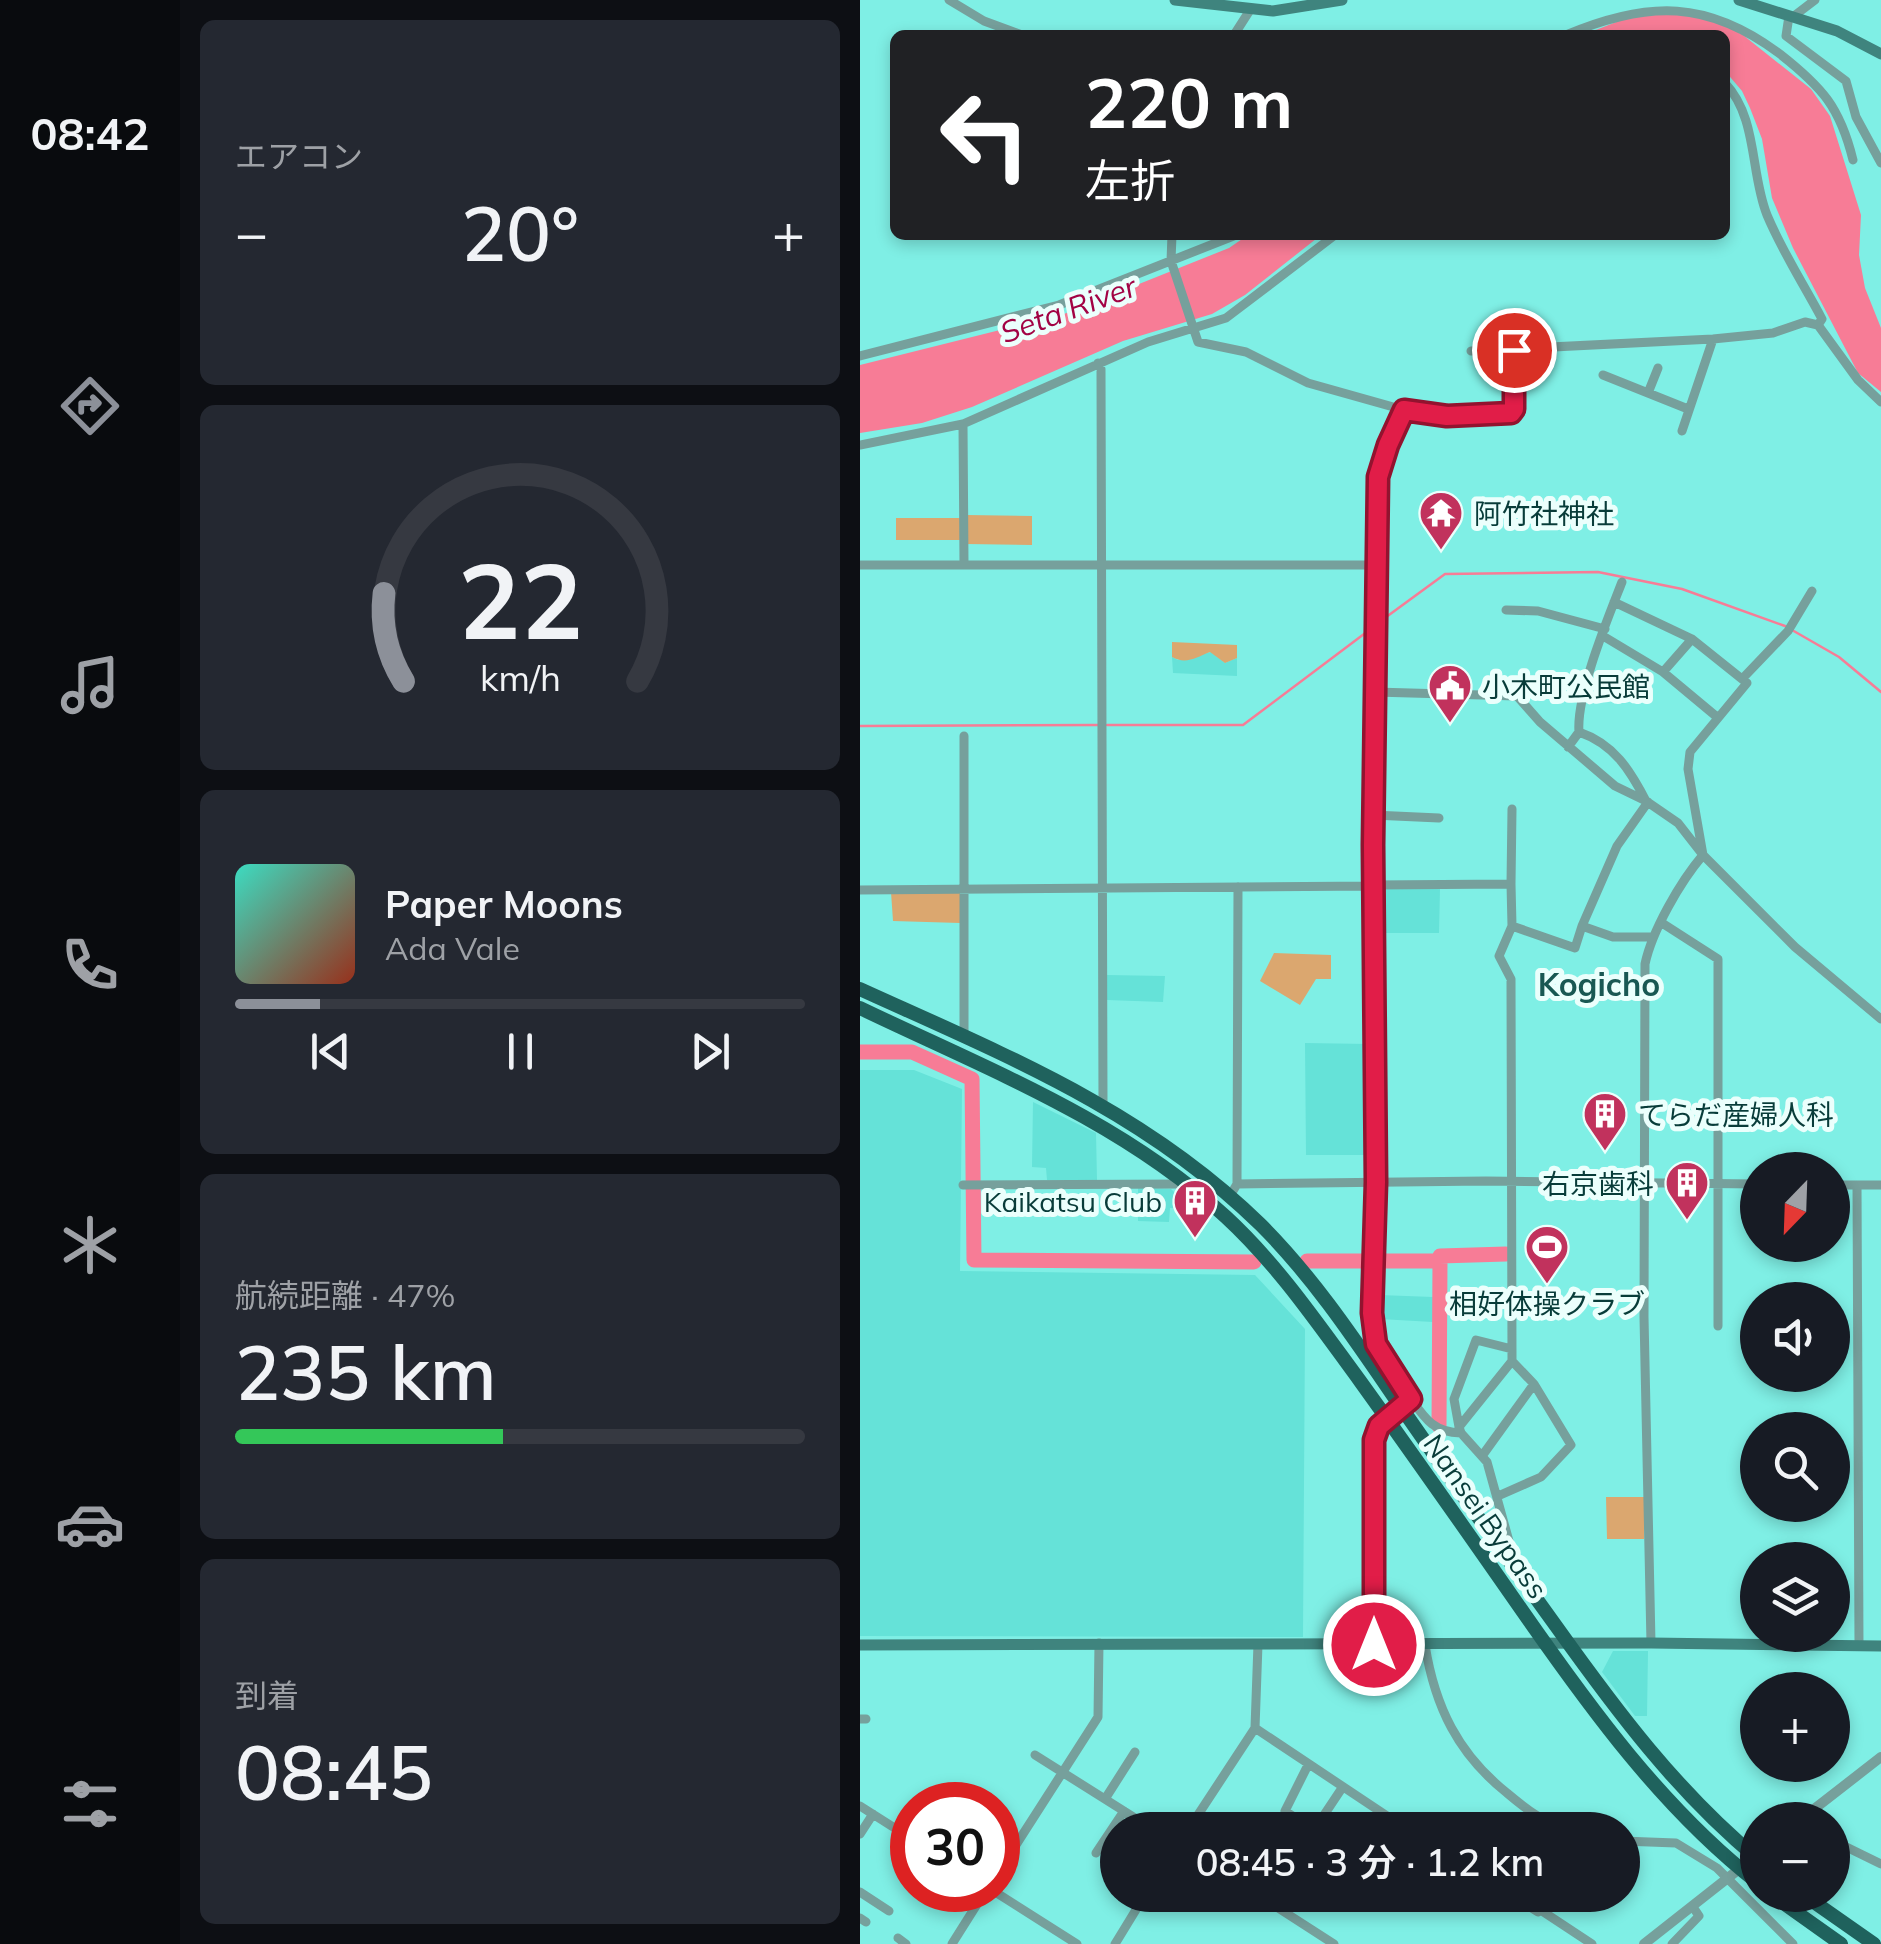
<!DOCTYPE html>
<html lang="ja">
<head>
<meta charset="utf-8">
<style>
	:root { --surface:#171b24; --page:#242831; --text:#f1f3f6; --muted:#9ea1a6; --line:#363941; --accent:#8c9099 }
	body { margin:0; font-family:Mulish,"Noto Sans JP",sans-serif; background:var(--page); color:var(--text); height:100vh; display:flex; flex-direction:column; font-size:38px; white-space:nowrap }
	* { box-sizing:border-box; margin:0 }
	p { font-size:32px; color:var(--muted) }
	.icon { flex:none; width:55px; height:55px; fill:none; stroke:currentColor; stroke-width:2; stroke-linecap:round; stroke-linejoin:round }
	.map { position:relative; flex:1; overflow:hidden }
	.panel { display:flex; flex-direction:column; gap:20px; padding:20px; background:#0d0f14; width:680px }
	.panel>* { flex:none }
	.banner { position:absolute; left:30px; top:30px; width:840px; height:210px; border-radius:15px; box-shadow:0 5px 15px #0003; background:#202124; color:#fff; overflow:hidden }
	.needle { width:65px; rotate:203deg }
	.buttons { position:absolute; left:880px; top:1152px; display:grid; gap:20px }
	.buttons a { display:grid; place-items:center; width:110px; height:110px; border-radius:50%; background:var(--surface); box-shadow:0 5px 15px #0003; font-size:50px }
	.speed { position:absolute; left:30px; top:1782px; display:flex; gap:20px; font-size:50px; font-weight:700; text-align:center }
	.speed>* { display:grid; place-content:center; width:130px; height:130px; border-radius:50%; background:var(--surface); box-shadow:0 5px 15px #0003; line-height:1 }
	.speed .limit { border:15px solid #d22; background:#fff; color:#111 }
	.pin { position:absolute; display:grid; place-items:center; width:85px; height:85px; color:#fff; margin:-42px; border:5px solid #fff; border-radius:50%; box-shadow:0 2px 10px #0007 }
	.me { position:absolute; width:110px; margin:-55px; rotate:0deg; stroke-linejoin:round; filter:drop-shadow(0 0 8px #0008) }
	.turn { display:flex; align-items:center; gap:35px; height:210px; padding:0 30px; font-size:45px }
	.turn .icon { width:130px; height:130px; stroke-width:2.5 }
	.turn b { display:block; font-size:70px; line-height:85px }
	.big { font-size:75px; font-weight:600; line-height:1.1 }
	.panel .widget { flex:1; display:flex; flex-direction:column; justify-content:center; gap:15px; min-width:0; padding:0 35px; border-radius:15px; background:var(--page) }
	.panel .dial { align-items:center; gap:0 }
	.dial svg { height:260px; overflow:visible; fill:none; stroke:var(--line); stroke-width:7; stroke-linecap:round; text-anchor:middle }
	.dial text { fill:var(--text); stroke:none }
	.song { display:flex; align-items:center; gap:30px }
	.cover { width:120px; height:120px; border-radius:15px; background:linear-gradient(135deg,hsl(170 70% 55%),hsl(10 70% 35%)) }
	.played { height:10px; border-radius:5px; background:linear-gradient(90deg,var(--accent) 15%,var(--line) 15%) }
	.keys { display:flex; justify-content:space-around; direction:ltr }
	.heat { display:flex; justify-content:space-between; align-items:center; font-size:55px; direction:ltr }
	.charge { height:15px; border-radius:8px; background:linear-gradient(90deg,#34c759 47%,var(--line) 0) }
	.trip { position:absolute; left:240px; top:1812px; width:540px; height:100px; border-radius:50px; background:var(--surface); box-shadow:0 5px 15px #0003; font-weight:600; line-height:100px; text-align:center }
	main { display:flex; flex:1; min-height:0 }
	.menu { display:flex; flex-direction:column; width:180px; justify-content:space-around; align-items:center; background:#090b0e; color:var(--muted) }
	.menu .icon { width:70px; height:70px }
	.menu .active { color:var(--accent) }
	.menu b { font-size:45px; color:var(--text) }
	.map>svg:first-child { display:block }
</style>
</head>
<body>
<main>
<nav class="menu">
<b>08:42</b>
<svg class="icon active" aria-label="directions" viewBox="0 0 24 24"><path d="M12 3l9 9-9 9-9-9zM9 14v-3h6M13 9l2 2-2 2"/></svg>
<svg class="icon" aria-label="music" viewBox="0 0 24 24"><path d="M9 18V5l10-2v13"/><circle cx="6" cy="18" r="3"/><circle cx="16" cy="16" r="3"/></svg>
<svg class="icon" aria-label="phone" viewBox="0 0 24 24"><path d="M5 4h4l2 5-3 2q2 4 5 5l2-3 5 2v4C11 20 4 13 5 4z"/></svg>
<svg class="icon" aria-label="climate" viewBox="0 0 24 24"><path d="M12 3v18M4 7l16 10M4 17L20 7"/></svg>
<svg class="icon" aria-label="car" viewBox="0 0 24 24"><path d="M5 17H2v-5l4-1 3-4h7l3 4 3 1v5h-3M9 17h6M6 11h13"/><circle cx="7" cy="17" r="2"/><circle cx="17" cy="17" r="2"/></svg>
<svg class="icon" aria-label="filters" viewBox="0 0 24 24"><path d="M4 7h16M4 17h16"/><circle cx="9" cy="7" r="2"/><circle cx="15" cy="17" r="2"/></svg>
</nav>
<section class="panel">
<div class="widget"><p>エアコン</p>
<div class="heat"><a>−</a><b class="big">20°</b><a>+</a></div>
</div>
<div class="widget dial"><svg viewBox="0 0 100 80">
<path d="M14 69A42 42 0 1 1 86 69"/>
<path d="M14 69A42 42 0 0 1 8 42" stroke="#8c9099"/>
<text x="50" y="56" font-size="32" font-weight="700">22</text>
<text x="50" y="72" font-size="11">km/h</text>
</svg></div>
<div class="widget">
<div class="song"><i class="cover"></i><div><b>Paper Moons</b><p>Ada Vale</p></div></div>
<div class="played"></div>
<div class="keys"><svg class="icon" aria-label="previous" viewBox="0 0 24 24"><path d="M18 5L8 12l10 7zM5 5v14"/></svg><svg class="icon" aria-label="pause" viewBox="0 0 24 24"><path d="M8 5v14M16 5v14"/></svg><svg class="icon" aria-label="next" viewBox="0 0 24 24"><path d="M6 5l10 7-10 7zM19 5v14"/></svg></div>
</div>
<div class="widget"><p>航続距離 · 47%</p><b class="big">235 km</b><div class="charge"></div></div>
<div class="widget"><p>到着</p><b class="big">08:45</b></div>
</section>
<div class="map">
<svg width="1021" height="1944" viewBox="0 0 1021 1944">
	<rect width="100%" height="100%" fill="#7fefe5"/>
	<path fill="#65e2d8" d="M351,652L365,663L377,658V676L313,673L312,657L318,660Z
		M520,889H580L579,933H520Z
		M247,975L305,976L303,1002L247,1000Z
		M445,1043L509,1044L511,1155H446Z
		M0,1070H54L102,1089L100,1271L395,1275L445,1329L443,1637L0,1636Z
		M173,1102L236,1133L237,1180H187L186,1168L172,1167Z
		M278,1188L311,1189L332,1209L310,1208L309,1222L278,1221Z
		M519,1295L573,1297V1322L520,1319Z
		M753,1651H788L787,1716H775L742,1672Z"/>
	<path fill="#dba76f" d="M106,515L172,516V545L106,544Z
		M36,518H102V540H36Z
		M312,642L377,645V658L365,663L350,652C337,657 326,665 312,657Z
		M31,892H100V923L33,921Z
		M414,953L471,955V979H456L440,1005L400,981Z
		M746,1497H785L784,1539H747Z"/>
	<path fill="#f77c96" d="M782,12L825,13L857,21L883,35L951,89L970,116L1001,215L999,255L1005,288L1021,328V392L998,373L933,248L912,198L902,139L890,108L882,91L865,71V35H723Z
		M388,235H461L385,295L352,314L263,341L112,407L62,423L0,433V365L204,314L369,248Z"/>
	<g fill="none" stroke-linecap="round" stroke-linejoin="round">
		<path stroke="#f77c96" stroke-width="2.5" d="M518,623L585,574L738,572L822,589L925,626
			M932,630L979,657L1021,692
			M247,725H383L512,628
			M0,726L239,725"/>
		<path stroke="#f77c96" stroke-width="15" d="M0,1052H52L112,1079L114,1260L394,1262
			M447,1261H580V1256L646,1254
			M579,1426L580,1261"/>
		<path stroke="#76a09c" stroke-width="9" d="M89,0L124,21L162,35
			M929,16L926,36L986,81L996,117L1021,163
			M934,16L955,0
			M374,35L390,10
			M706,35C789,0 848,0 920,54C962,87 980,107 993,160
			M865,83C898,118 890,173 907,215C922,251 944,285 962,319L958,325L998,380L1021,402
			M312,235L311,261L338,342L386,352L448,383L544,410L587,416H644L654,409L653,351
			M611,351L853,339L913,333L945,322L958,325
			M0,356L199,305L376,235
			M238,363L241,369L243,1104
			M743,375L828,409
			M788,393L798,368
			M103,424L104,564
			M822,431L853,339
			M0,445L103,424L288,342L366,318L475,235
			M0,565H515
			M754,602L832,639L887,683L830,752L828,769L843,855C820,882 792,931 785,964L784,1317L791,1643
			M646,610L678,611L745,629
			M743,636L803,672L857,717
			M803,672L832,639
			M883,678L928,631L952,591
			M515,692L657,696L680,722L755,786L786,801L818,823L843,855L935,947L1021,1019
			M719,732C754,744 770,770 786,801
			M708,747L719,732C716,695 748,618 762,582
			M513,815L579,818
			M651,884L652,809
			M513,885L651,884L652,926L639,956L651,979L652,1361L599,1427L601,1433
			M0,890L514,886
			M802,923L858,959V1326
			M652,926L715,948L722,926L753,937H792
			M722,926L757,846L788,802
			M104,1036V736
			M377,1184L626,1181L898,1184
			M103,1185L323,1184
			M972,1185H1021
			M997,1185L999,1646
			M370,1196L377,1184L378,887
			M551,1399C566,1420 574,1432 601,1433L627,1462L652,1552
			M599,1427L594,1399L616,1340L652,1349
			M622,1456L674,1384L652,1361
			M638,1496L681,1477L711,1445L674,1384
			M513,1645L514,1440L519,1426L551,1399L516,1344L512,1313L516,1182L513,862L518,477L527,445L544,410
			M565,1645C575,1707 598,1754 647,1793C666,1809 684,1823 708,1830
			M0,1719H6
			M395,1728L548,1830
			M175,1755L294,1830
			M448,1765L425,1811L454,1830L482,1788
			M245,1799L275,1752
			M73,1805L75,1802
			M0,1806L52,1839
			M328,1830L395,1728L398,1644
			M0,1834L13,1814
			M972,1840L1021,1864
			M762,1841L816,1843L857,1868L933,1944
			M236,1853L264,1811
			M138,1873L238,1717L239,1643
			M132,1890L217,1944
			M0,1892L29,1911
			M398,1895L474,1944
			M651,1895L678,1912L689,1895
			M679,1909L732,1944
			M0,1918L6,1922
			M38,1938L46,1944
			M92,1944L126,1890
			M255,1944L285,1895
			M812,1944L839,1916L833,1907"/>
		<path stroke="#76a09c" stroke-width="10" d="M940,1820L1021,1757
			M784,1944L897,1855"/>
		<path stroke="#3f847e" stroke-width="11" d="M315,0L413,11L482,0
			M879,0L977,31L1021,54
			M0,1645L791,1643L1021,1646"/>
		<path stroke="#1f625d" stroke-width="14" d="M0,989C145,1055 285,1111 401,1225C456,1280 499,1346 543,1410C593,1482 644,1554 696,1626C756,1710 817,1792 898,1859
			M0,1008C127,1069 260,1120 366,1217C418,1265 458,1324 500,1381C554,1456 608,1533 661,1609C730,1708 803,1809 898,1883
			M912,1895L981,1944
			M944,1895L1014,1944"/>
	</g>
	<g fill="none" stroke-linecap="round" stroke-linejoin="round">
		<defs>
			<path id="route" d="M514,1645V1440L519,1426L551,1399L516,1344L512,1313L516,1182L513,845L518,477L528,445L544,410L587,416L651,413L654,409V350"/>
		</defs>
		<use href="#route" stroke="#92132f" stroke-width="25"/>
		<use href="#route" stroke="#e11d48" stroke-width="18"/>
	</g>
	<defs>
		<symbol id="temple-pin" viewBox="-11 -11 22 30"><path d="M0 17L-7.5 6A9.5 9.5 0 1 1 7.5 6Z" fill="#c1325d" stroke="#ebfffc"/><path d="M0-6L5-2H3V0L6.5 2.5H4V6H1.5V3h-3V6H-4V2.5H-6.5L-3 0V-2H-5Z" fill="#fff"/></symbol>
		<symbol id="civic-pin" viewBox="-11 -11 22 30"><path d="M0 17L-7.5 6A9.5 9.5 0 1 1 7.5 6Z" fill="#c1325d" stroke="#ebfffc"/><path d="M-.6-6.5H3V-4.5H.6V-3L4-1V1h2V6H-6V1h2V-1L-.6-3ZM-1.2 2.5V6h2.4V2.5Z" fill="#fff"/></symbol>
		<symbol id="building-pin" viewBox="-11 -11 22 30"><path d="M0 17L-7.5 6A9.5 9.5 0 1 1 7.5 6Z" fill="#c1325d" stroke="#ebfffc"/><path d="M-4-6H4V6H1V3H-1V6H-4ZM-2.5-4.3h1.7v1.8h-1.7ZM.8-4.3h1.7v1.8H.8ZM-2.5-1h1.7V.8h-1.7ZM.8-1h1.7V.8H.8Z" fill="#fff"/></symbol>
		<symbol id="stadium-pin" viewBox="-11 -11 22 30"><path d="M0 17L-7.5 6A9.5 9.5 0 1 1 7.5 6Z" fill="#c1325d" stroke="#ebfffc"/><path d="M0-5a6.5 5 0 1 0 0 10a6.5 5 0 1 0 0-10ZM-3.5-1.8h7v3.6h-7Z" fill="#fff"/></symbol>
	</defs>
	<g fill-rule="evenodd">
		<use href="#temple-pin" x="556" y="488" width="50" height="68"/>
		<use href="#civic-pin" x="565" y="661" width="50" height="68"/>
		<use href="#building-pin" x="720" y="1089" width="50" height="68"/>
		<use href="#building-pin" x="802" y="1158" width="50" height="68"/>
		<use href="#building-pin" x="310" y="1176" width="50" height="68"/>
		<use href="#stadium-pin" x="662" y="1222" width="50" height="68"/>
	</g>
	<g text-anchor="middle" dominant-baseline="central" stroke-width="10" stroke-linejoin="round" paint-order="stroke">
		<g font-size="28" fill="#083c39" stroke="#ebfffc" text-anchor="start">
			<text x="614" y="513">阿竹社神社</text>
			<text x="622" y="686">小木町公民館</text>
			<text x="778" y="1114">てらだ産婦人科</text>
			<text x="794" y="1183" text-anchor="end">右京歯科</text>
			<text x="302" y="1201" text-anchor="end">Kaikatsu Club</text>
			<text x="687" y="1303" text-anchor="middle">相好体操クラブ</text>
		</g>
		<g font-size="28" fill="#083c39" stroke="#ebfffc">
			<text transform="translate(626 1516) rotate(55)">Nansei Bypass</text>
		</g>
		<g font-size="30" font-style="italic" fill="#a20344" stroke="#ebfffc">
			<text transform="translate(208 309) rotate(-20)">Seta River</text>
		</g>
		<g font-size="32" font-weight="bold" fill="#195853" stroke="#ebfffc">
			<text x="739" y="984">Kogicho</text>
		</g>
	</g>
</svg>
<div class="buttons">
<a><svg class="needle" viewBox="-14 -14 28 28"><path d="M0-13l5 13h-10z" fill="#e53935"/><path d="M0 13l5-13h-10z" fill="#9ea1a6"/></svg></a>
<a><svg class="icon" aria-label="sound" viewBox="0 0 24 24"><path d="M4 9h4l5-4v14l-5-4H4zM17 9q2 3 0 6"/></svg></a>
<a><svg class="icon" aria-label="search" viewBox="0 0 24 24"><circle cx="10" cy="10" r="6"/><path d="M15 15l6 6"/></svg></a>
<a><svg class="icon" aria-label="layers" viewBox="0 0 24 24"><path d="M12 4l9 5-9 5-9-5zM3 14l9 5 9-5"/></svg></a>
<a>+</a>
<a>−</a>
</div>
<div class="speed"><div class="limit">30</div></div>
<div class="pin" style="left:654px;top:350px;background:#d93025"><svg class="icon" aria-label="arrive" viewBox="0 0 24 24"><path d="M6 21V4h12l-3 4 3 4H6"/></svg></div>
<svg class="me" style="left:514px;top:1645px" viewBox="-20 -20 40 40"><circle r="17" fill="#e11d48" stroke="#fff" stroke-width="3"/><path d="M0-11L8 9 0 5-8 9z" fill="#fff"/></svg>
<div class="trip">08:45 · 3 分 · 1.2 km</div>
<div class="banner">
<div class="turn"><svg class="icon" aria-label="left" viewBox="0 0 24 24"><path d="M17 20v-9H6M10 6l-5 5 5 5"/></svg><div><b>220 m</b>左折</div></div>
</div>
</div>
</main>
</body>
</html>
